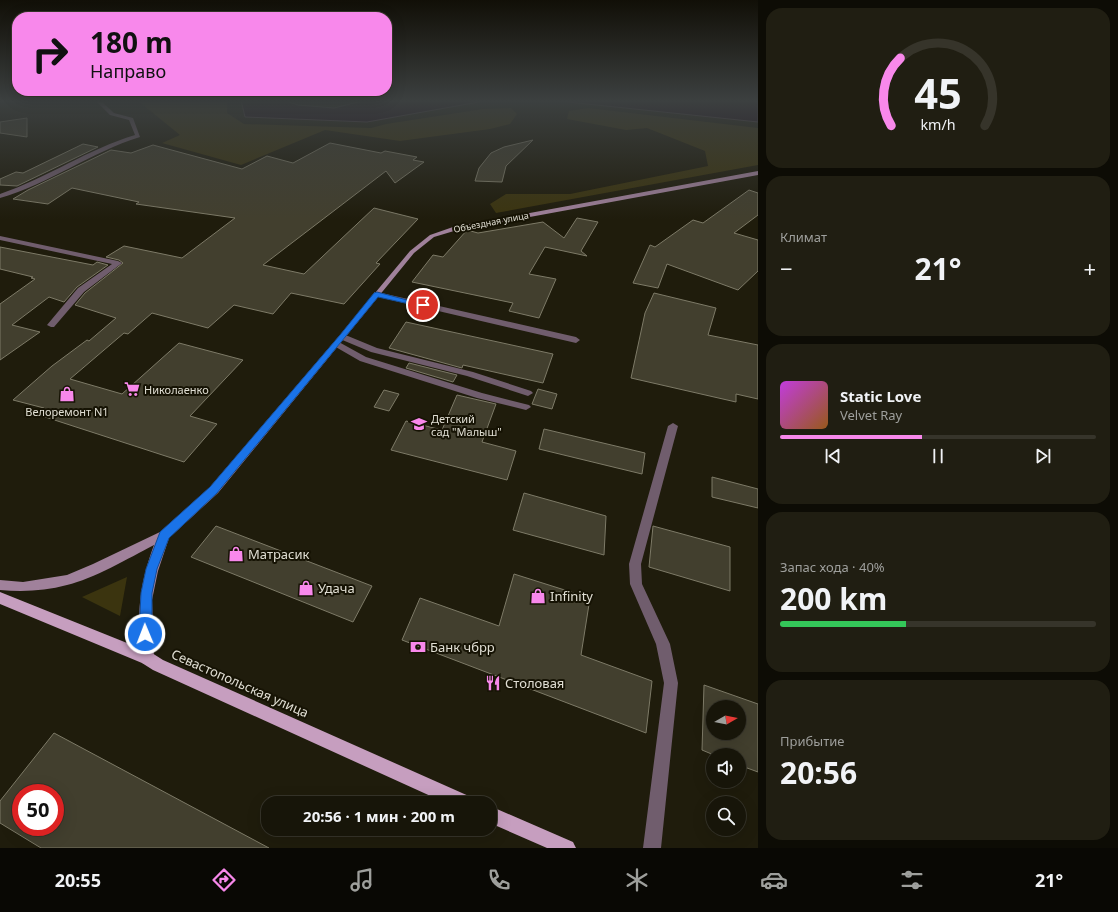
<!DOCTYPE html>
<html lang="ru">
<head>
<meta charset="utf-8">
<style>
	:root { --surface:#171509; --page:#201e12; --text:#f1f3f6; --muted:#9e9f9c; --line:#36342a; --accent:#f888eb }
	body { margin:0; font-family:"Noto Sans",sans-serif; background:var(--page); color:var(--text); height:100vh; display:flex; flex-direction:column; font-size:15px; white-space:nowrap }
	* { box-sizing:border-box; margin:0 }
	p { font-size:13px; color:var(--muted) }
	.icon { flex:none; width:22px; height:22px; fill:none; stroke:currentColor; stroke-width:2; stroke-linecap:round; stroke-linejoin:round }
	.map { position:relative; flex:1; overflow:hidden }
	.details { display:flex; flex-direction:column; gap:8px; padding:8px; background:#0d0c05; width:360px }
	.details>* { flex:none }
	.hud { position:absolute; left:12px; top:12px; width:380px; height:84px; border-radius:16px; box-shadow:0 4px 16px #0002,0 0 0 1px var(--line); background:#f888eb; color:#111; overflow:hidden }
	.needle { width:26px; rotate:81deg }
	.controls { position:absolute; left:706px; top:700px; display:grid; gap:8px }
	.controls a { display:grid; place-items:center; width:40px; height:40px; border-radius:50%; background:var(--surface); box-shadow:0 4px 16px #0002,0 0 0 1px var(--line); font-size:20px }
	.speed { position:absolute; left:12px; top:784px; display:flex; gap:8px; font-size:20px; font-weight:700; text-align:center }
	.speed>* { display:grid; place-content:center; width:52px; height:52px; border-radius:50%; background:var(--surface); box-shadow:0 4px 16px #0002,0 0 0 1px var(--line); line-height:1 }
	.speed .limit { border:6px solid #d22; background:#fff; color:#111 }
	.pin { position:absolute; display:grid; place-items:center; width:34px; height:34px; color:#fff; margin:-17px; border:2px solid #fff; border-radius:50%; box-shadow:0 1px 4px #0007 }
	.me { position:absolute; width:44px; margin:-22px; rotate:359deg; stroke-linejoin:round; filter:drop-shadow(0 0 3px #0008) }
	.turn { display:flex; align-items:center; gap:14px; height:84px; padding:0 12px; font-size:18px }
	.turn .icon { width:52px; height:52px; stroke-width:2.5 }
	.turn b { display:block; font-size:28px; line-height:34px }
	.big { font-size:30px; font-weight:700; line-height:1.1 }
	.details .card { flex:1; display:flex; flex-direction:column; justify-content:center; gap:6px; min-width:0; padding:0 14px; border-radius:16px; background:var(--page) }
	.details .dial { align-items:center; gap:0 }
	.dial svg { height:104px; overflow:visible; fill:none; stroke:var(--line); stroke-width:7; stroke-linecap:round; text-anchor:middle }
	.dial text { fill:var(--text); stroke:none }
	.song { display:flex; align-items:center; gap:12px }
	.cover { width:48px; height:48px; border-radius:6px; background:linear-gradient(135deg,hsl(290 70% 55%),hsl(30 70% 35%)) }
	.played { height:4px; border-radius:2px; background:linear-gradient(90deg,var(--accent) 45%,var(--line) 45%) }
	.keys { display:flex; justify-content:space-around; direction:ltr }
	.heat { display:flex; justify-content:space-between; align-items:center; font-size:22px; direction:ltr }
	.charge { height:6px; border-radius:3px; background:linear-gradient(90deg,#34c759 40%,var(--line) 0) }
	.trip { position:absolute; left:261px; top:796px; width:236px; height:40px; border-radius:16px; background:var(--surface); box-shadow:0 4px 16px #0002,0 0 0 1px var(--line); font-weight:700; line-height:40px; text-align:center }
	.tabs { display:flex; height:64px; justify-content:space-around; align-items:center; background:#090804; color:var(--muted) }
	.tabs .icon { width:28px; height:28px }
	.tabs .on { color:var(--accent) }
	.tabs b { font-size:18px; color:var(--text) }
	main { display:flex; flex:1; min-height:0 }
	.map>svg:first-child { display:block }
</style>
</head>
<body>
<main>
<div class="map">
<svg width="758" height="848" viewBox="0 0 758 848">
	<rect width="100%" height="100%" fill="#1f1c0c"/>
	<path fill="#3b340f" d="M137,100H227V113L244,124L371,128L386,124L483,109L511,108L517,114L510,124L490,129L400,141L325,130L241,165L162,143L180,135Z
		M588,108L758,128V165L496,213L490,204L506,194H570L708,166L705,151L647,128L626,130L567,119L569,111Z
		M127,577L120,616L82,597Z"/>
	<path fill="#180016" stroke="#54434f" d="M241,100H283L298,105L334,108L366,100H490L367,122L245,117Z
		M549,100H758V122Z"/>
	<path fill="#423f2e" stroke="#7d7a67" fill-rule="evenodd" d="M27,118V137L0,133V122Z
		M533,140L506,166L502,182L475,181L479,168L491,153L504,147Z
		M330,143L381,153L385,151L417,157L413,160L424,162L395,183L386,171L263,265L304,274L374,208L418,219L376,263L380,264L344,304L291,293L273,314L234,305L208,328L152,313L128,334L124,333L70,379L122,394L179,343L243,360L190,416L217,424L184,462L36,414L44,408L13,400L52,366L87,340L89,341L116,318L75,305L85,293L123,263L119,260L106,257L124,246L182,258L235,218L136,204L139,202L72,188L48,204L13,199L28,190L111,150L131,153L153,145L242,169L267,156L293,163Z
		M83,144L98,147L17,186L0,185V179L16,172L23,173Z
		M749,190L758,193V215L734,233L758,240V271L738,290L667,264L658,288L633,283L650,245L655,247L693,220L703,223Z
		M577,218L598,222L581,251L587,256L545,247L529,274L556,279L539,318L509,311L513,303L412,282L433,255L443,257L467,230L478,233L543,222L564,238Z
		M0,247L93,265L97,262L108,265L77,287L64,302L49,297L12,325L40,332L0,360V304L35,279L31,278L33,277L0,269Z
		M654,293L716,308L708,335L758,345V399L736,394V402L631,378L645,313Z
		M406,322L553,354L543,383L463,365L462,368L389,348Z
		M409,363L457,375L453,382L406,368Z
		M538,389L557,394L552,409L532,404Z
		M384,390L399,394L389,411L374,407Z
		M457,395L496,404L482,442L516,451L507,480L391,450L406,421L442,430Z
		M544,429L645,453L642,474L539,449Z
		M712,477L758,489V508L712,497Z
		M524,493L606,516L604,555L513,530Z
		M216,526L372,586L353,622L191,557Z
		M653,526L730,547V591L649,567Z
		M514,574L590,598L581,655L652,681L646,733L402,640L420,598L499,626Z
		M704,685L758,704V772L739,765V755H714L702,750ZM713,707H739V733H713Z
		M54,733L269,848H41L0,823V801ZM21,793H55V827H21Z"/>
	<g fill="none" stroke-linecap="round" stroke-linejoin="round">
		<path fill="#705d6d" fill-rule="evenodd" d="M95,100H100L114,113L133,118L140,137C91,152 49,184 0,198V194C47,178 88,149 135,135L129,120L110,115Z
			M0,236L118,261L122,263L84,292L54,327H51L47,325L78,288L112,264L0,240Z
			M374,292H377L576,337L580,340L576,343L374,296Z
			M343,334L377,348L473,372L531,391L533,393L528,396L467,376L371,352L340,339L339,337Z
			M337,341L366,357L482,393L529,405L531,407L526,410L477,398L360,361L334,346L333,344L334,342Z
			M673,423L678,426L641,564L642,584L670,644L678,683L661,848H643L664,683L656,644L630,584L629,564L668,426Z"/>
		<path fill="#a0819b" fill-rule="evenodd" d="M758,171V175L454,231L434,237L414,253L218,493L169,538L158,571L152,600L154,658L152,663L147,665L142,663L140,658C138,613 138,588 154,545C129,558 93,579 67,585C45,591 23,592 0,590V580L23,582L67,575L93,564L160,532L210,487L340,335L410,251L430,235L453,227Z"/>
		<path fill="#c69ebf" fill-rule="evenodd" d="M0,592L152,653L163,660L471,797L473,803H446L153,670L142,663L0,604Z
			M490,806L573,842L576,848H547L490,823Z"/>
	</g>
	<linearGradient id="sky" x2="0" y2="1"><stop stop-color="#110f07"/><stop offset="0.46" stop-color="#3c4040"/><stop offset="1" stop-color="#3c4040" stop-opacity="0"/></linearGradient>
	<rect width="758" height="219" fill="url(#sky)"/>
	<path fill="#1a73e8" stroke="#114b97" d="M377,292L426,305L423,307L378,297L217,493L169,538L157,569L152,593V634L150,638L145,640L141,638L139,634L141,593L146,569L160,532L210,487L340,335L374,293Z"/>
	<defs>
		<symbol id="supermarket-bare" viewBox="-9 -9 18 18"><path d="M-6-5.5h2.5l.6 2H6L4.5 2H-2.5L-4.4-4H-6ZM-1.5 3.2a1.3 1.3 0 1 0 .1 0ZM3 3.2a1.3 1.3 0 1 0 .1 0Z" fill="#f888eb" stroke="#161304" stroke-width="2.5" paint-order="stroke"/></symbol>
		<symbol id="shop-bare" viewBox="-9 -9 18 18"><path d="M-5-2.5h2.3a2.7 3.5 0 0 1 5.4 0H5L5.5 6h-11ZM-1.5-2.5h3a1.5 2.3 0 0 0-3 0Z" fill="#f888eb" stroke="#161304" stroke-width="2.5" paint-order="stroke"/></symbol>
		<symbol id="school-bare" viewBox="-9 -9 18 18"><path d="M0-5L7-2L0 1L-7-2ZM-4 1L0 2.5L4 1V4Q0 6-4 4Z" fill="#f888eb" stroke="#161304" stroke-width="2.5" paint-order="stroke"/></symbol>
		<symbol id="bank-bare" viewBox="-9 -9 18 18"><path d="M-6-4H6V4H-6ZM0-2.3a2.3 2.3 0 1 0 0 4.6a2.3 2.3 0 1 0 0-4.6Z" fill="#f888eb" stroke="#161304" stroke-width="2.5" paint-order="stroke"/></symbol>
		<symbol id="restaurant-bare" viewBox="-9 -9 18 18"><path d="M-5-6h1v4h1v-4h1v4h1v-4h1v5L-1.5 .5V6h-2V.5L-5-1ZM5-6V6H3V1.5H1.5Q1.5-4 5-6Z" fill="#f888eb" stroke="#161304" stroke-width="2.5" paint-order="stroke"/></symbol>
	</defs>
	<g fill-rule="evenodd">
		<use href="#supermarket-bare" x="121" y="378" width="22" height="22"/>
		<use href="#shop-bare" x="56" y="383" width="22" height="22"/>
		<use href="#school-bare" x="408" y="413" width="22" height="22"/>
		<use href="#shop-bare" x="225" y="543" width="22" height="22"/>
		<use href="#shop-bare" x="295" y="577" width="22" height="22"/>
		<use href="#shop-bare" x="527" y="585" width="22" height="22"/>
		<use href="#bank-bare" x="407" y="636" width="22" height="22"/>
		<use href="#restaurant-bare" x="482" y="672" width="22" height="22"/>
	</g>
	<g text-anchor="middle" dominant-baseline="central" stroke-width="4" stroke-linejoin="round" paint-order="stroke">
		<g font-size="9" fill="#e0ded3" stroke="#161304">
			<text transform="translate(491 222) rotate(-11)">Объездная улица</text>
		</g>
		<g font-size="11" fill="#e0ded3" stroke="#161304" text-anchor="start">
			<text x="144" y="389">Николаенко</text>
			<text x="67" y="411" text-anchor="middle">Велоремонт N1</text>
			<text x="431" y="418">Детский<tspan x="431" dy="13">сад "Малыш"</tspan></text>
		</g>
		<g font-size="13" fill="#e0ded3" stroke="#161304" text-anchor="start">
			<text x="248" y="554">Матрасик</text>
			<text x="318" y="588">Удача</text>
			<text x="550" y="596">Infinity</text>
			<text x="430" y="647">Банк чбрр</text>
			<text x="505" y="683">Столовая</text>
		</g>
		<g font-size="13" fill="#e0ded3" stroke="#161304">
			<text transform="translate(240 683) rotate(24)">Севастопольская улица</text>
		</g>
	</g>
</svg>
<div class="controls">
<a><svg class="needle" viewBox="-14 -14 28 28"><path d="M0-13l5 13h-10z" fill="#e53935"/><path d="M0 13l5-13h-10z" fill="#9e9f9c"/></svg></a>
<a><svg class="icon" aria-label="sound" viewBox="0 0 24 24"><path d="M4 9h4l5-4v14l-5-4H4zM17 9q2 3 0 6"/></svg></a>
<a><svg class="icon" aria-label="search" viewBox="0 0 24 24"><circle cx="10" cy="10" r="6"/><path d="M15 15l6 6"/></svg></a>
</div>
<div class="speed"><div class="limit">50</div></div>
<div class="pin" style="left:423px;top:305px;background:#d93025"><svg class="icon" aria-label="arrive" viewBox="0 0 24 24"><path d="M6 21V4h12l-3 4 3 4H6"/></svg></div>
<svg class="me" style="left:145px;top:634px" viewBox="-20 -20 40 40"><circle r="17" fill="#1a73e8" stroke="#fff" stroke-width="3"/><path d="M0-11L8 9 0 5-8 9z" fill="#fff"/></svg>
<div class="trip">20:56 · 1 мин · 200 m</div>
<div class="hud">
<div class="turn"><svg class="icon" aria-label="right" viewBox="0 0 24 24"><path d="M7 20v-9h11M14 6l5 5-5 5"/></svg><div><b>180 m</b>Направо</div></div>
</div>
</div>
<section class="details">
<div class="card dial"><svg viewBox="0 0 100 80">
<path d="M14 69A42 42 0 1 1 86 69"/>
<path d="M14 69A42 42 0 0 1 21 17" stroke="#f888eb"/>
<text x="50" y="56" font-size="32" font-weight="700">45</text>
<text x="50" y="72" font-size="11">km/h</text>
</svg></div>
<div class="card"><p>Климат</p>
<div class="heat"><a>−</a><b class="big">21°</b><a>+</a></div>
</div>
<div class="card">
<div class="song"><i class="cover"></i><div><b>Static Love</b><p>Velvet Ray</p></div></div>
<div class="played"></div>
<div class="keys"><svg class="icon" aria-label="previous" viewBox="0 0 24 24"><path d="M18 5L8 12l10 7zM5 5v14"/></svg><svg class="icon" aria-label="pause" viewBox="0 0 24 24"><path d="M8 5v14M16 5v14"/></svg><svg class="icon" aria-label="next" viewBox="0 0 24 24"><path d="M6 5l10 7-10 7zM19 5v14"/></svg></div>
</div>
<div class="card"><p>Запас хода · 40%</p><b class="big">200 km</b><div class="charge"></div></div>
<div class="card"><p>Прибытие</p><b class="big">20:56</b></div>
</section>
</main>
<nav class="tabs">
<b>20:55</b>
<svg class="icon on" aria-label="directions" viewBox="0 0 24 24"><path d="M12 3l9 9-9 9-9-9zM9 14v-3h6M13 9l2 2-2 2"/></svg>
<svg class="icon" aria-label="music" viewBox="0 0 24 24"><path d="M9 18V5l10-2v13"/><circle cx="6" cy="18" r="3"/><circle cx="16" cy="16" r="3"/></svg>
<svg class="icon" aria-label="phone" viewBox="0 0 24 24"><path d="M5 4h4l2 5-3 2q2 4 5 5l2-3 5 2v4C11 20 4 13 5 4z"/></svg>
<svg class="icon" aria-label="climate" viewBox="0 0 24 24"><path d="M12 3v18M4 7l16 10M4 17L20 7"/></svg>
<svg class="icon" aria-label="car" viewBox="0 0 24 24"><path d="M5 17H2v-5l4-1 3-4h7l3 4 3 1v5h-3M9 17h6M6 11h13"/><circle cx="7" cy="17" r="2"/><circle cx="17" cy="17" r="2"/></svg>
<svg class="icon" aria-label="filters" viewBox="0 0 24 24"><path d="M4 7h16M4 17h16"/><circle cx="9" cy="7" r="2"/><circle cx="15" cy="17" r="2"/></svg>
<b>21°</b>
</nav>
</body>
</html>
